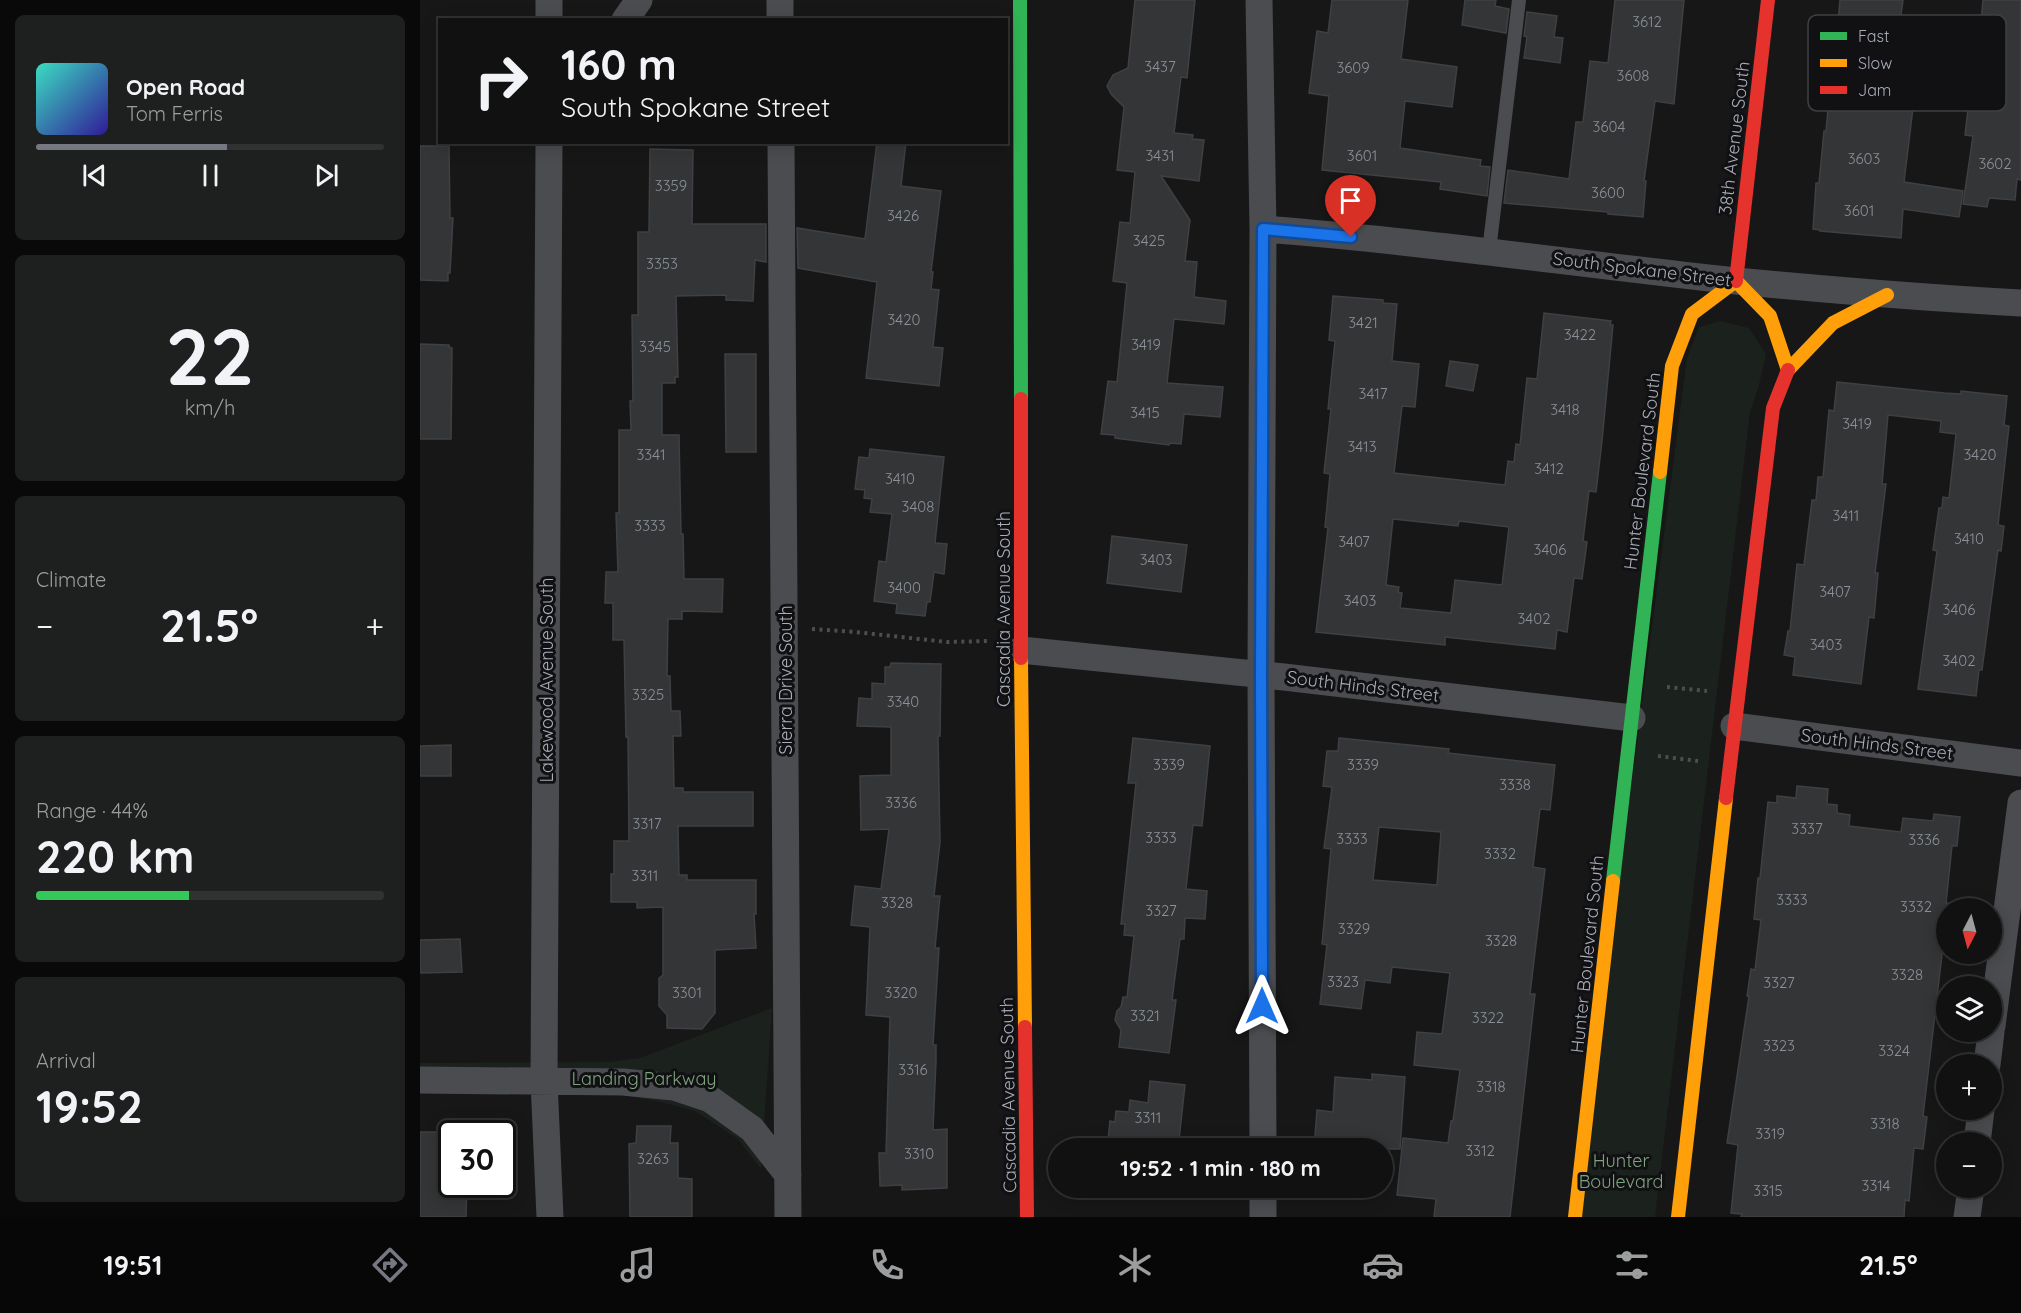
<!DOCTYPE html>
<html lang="en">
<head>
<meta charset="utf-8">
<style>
	:root { --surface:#111; --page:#1e1f1f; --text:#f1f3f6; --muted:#9c9d9f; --line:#303131; --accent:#757880 }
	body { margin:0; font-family:Quicksand,sans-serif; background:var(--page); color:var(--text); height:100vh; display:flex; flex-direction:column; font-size:22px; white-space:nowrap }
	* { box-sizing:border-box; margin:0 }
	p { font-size:20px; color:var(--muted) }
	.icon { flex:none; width:33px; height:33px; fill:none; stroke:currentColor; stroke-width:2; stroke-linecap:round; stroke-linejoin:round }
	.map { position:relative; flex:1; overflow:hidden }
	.panel { display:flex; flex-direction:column; gap:15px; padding:15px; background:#090909; width:420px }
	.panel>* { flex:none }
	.top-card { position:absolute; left:18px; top:18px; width:570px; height:126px; border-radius:0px; box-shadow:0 3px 15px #0003,0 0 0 2px var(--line); background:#111; color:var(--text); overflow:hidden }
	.needle { width:39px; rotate:186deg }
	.fabs { position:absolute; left:1516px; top:898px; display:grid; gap:12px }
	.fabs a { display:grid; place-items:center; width:66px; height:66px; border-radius:50%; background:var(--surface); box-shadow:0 3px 15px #0003,0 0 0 2px var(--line); font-size:30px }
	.speed { position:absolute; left:18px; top:1120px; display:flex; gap:12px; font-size:30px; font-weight:700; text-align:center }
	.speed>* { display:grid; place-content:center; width:78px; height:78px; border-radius:50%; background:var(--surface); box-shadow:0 3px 15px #0003,0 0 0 2px var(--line); line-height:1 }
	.speed .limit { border:3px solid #111; border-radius:9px; background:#fff; color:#111 }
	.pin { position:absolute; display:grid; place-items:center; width:51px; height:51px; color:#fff; margin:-62px -26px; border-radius:50% 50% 50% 0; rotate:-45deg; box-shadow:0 0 6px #0007 }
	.pin .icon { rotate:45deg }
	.me { position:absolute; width:66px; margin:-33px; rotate:0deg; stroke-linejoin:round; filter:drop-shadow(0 0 4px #0008) }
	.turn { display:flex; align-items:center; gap:21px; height:126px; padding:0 24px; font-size:27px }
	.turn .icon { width:78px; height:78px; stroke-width:2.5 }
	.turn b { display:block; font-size:42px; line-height:51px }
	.big { font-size:45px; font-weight:700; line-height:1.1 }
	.panel .widget { flex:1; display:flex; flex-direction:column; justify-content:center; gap:9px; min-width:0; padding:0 21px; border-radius:9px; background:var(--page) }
	.panel .dial { align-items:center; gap:0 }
	.dial b { font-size:78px; line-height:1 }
	.song { display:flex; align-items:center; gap:18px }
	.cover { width:72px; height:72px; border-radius:9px; background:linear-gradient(135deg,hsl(170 70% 55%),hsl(250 70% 35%)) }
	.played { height:6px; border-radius:3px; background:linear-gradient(90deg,var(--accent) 55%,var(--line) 55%) }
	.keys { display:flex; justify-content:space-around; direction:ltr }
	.heat { display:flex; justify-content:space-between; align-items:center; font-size:33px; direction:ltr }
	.charge { height:9px; border-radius:4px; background:linear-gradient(90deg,#34c759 44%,var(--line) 0) }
	.trip { position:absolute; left:628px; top:1138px; width:345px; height:60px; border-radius:30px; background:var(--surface); box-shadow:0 3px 15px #0003,0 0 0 2px var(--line); font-weight:700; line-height:60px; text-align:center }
	.tab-bar { display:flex; height:96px; justify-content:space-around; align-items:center; background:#070707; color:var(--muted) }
	.tab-bar .icon { width:42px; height:42px }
	.tab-bar .on { color:var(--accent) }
	.tab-bar b { font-size:27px; color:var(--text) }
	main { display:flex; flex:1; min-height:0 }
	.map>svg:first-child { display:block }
</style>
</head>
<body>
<main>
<section class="panel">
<div class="widget">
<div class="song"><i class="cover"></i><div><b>Open Road</b><p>Tom Ferris</p></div></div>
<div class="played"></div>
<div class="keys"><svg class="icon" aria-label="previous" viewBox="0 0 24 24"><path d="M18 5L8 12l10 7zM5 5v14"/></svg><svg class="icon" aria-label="pause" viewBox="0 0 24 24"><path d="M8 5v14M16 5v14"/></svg><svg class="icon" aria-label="next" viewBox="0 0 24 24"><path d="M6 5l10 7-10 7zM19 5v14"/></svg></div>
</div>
<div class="widget dial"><b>22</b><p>km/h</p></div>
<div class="widget"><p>Climate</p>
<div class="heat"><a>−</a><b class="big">21.5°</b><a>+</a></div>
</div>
<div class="widget"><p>Range · 44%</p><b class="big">220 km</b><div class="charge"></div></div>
<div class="widget"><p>Arrival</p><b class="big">19:52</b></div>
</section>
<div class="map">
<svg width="1601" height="1217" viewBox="0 0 1601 1217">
	<rect width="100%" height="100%" fill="#171717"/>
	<path fill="#1b211c" d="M1300,321L1329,328L1346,354L1339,385L1330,412L1235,1217H1155L1267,358L1279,327Z
		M352,1008L341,1169L318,1139L275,1111L241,1102L203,1095L0,1093V1063L188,1062L220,1058Z"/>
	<path fill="#343537" stroke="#3f4043" stroke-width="1.5" fill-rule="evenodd" d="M715,0H775L767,78L761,77L754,133L773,135L772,139L784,140L779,181L741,176L770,220L765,261L777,262L774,297L806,301L804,324L754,319L747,383L803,387L800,417L764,414L761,444L750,443L749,445L695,438V435L681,434L688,381L697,382L707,283L693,281L700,222L710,223L715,172L697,170L704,107L691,94L687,86L693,75L708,68Z
		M912,0H988L981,59L1037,67L1032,107L985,101L980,148L1061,160L1060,166L1070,167L1067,196L1020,189L1021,182L902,170L909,96L889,93L897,31L908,33Z
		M1045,0H1076L1075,6L1089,9L1086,33L1042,25Z
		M1195,0H1264L1254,104L1235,101L1224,181H1226L1223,217L1188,214V212L1084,203L1088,170L1149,179L1156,122H1163L1170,61L1188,63Z
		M1420,0H1483L1481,15L1504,17L1484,182L1543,191L1539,217L1483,209L1481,238L1400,231V230L1393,229L1396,183H1399L1404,131H1406L1412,64L1409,63L1414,21L1418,22Z
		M1563,0H1601V180L1597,179L1595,200L1569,198L1567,207L1543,204L1553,136L1545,135L1558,22H1561Z
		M1107,12L1137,16L1134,37L1143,38L1140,63L1104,58L1107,37L1104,36Z
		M457,142H486L481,186L521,191L511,272H513L511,289L519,290L513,347L523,348L519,386L446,378L457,282L378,268L377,228L445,239Z
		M0,146H29L30,218H33L30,273H28V281L0,280Z
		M230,149L273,150L272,224H346V262L335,260L333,301L306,300V295L256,296L258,377H255V383H242V435H259L261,534H263L264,579H303L302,612L262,611V619H248L247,676H250L251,711H260L261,736H253L254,788H263V792H333V826H258L259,875H267V880H336V914H334L336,948L295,950V1013L282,1029L247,1028V1015L239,1006V978L243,975V907L217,908V902H191V874H194V841H209L208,737H206L204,640H193V603H185L186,572H198L196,513H199V430H211L210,401H213L212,315H218V232H229Z
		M913,296L963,300V303L977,304L972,361L999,364L995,407L982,406L974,473L1085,485L1088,461L1094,462L1096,444L1100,445L1107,378L1117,379L1124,313L1191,321L1190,325H1193L1182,441L1176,492L1169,491L1163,541L1167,542L1162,579L1154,578L1147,632L1137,630L1135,649L1025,637V645L896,632L908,528L905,527L910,474L904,473L911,409H908L915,341L909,340ZM973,519L1038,526L1039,521L1089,527L1082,585L1035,580L1031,613L980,608L982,593L978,592L979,587L966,585Z
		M0,344L29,345V347L32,348L31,439H0Z
		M305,354H336V452H306Z
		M1030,361L1058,365L1053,391L1026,386Z
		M1417,382L1524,393L1541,394V391L1587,396L1584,425L1589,426L1578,525L1584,526L1581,551L1578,550L1562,670H1559L1556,696L1498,689L1517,551L1513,550L1519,508H1522L1523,497L1529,498L1536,434L1520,432L1521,421L1468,415L1462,484H1466L1455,573H1458L1454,618L1449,617L1441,684L1373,675L1375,657L1364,655L1368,631H1370L1377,564L1384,565L1392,500H1396L1398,477H1403L1409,410L1414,411Z
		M450,449L524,457L515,543L527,544L524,574L514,572L510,602H507L505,616L476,613L477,604L454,601L459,561L466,562L472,514L450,512L452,499L444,498L445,490L435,489L439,457L449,458Z
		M692,536L767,545L761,592L687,583Z
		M471,663L521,664L520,736H518L520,842L514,896H520L515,948H519L513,1045H516V1061L513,1130L527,1129V1188L482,1190V1185L460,1186L459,1153H466L470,1017L446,1015L450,927L431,925L435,886L461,889L469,829L441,830L440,776L471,775V727L437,726L439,698L452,699V683L465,684V667H470Z
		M713,738L790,746L782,826L773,825L766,889L787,891L785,919L765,918L764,939H760L752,1000H756L749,1053L699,1047L701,1030L695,1020L697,1011L701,1007L703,997H707L714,936L704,935L705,924H701L716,783H708Z
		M919,738L1029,749L1028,753L1135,765L1130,810L1120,809L1113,867L1125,869L1110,994H1115L1090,1217H1014L1016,1199L977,1195L983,1138L1028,1143L1031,1121H1033L1040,1070L994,1065L997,1032L1022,1034L1030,973L972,967L970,983L945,980L941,1009L900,1004L907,945L902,944L911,849L904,848L912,787L903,786L907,751H918ZM959,827L1021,832L1017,885L953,880Z
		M31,745V776H0V746Z
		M1377,786L1408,789L1407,804L1417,805V813L1430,815L1429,826L1481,832L1483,818L1513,821L1514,814L1540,817L1537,846H1532L1526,903H1530L1529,909H1527V924L1524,946H1523L1503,1116L1507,1117L1503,1149L1494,1148L1489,1201L1485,1200L1484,1217H1321L1322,1214L1311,1213L1318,1145L1307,1143L1329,996H1327L1331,969L1335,970L1341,920L1334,919L1338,878H1340L1348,802L1357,803V796L1376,798Z
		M40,939L42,972L0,973V940Z
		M952,1074L985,1077L980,1149H894L897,1110L913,1112L915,1077L952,1080Z
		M730,1081L765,1085L758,1149H687L690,1121L695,1122L696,1111L709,1112L710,1100L728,1103Z
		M217,1126H251L250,1143H258V1178L272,1179V1217H210L209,1144L216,1143Z
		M0,1132H32V1185H47L46,1217H0Z"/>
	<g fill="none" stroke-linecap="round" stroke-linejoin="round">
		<path stroke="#4d4e52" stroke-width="4" stroke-dasharray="3 4.5" stroke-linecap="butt" d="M392,629L435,632L527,642L569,641
			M1247,687L1287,691
			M1238,756L1278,761"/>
		<path stroke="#4b4c50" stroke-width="14" d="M1069,251L1099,0"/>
		<path stroke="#4b4c50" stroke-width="27" d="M129,0V20
			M360,0V20
			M839,0L843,229L841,674L843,1149
			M205,20L219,0
			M129,142L124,1081L130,1217
			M361,142L368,1217
			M843,229C1001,241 1158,264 1316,281C1411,290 1506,298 1601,303
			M601,650L864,677L1212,718
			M1314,726L1601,763
			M1572,1026L1601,803
			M1567,1065L1571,1032
			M0,1080L203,1082L254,1087L290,1099L332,1129L368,1175
			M1557,1143L1561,1110
			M843,1188V1217
			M1547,1217L1551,1188"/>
		<path stroke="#30b455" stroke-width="14" d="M600,0L601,399
			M1193,881L1240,472"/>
		<path stroke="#ff9f0a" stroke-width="14" d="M1316,281L1350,316L1368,370
			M1368,370L1413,323L1467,295
			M1240,472L1252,366L1272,314L1316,281
			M601,658L605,1027
			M1155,1217L1193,881
			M1258,1217L1306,798"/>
		<path stroke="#e5322d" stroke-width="14" d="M1316,281L1348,0
			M601,399V658
			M1306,798L1353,408L1368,370
			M605,1027L607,1217"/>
	</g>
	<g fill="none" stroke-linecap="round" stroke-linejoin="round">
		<defs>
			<path id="route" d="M842,1006L841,674L843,229L931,237"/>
		</defs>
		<use href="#route" stroke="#114b97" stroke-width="15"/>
		<use href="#route" stroke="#1a73e8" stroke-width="10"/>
	</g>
	<g text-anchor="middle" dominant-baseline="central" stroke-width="6" stroke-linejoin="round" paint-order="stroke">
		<g font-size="15" fill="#8b8f98">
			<text x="1227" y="21">3612</text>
			<text x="740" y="66">3437</text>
			<text x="933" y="67">3609</text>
			<text x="1213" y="75">3608</text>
			<text x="1189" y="126">3604</text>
			<text x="740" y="155">3431</text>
			<text x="942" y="155">3601</text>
			<text x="1444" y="158">3603</text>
			<text x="1575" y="163">3602</text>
			<text x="251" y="185">3359</text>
			<text x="1188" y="192">3600</text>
			<text x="1439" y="210">3601</text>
			<text x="483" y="215">3426</text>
			<text x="729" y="240">3425</text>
			<text x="242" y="263">3353</text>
			<text x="484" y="319">3420</text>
			<text x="943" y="322">3421</text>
			<text x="1160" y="334">3422</text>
			<text x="726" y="344">3419</text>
			<text x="235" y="346">3345</text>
			<text x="953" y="393">3417</text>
			<text x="1145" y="409">3418</text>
			<text x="725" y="412">3415</text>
			<text x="1437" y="423">3419</text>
			<text x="942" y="446">3413</text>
			<text x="231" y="454">3341</text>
			<text x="1560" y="454">3420</text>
			<text x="1129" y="468">3412</text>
			<text x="480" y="478">3410</text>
			<text x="498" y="506">3408</text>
			<text x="1426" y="515">3411</text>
			<text x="230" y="525">3333</text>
			<text x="1549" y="538">3410</text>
			<text x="934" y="541">3407</text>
			<text x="1130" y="549">3406</text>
			<text x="736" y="559">3403</text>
			<text x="484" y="587">3400</text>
			<text x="1415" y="591">3407</text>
			<text x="940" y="600">3403</text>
			<text x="1539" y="609">3406</text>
			<text x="1114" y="618">3402</text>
			<text x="1406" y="644">3403</text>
			<text x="1539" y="660">3402</text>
			<text x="228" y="694">3325</text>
			<text x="483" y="701">3340</text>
			<text x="749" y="764">3339</text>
			<text x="943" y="764">3339</text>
			<text x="1095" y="784">3338</text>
			<text x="481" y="802">3336</text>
			<text x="227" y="823">3317</text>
			<text x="1387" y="828">3337</text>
			<text x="741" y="837">3333</text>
			<text x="932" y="838">3333</text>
			<text x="1504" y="839">3336</text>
			<text x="1080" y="853">3332</text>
			<text x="225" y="875">3311</text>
			<text x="1372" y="899">3333</text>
			<text x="477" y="902">3328</text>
			<text x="1496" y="906">3332</text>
			<text x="741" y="910">3327</text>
			<text x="934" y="928">3329</text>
			<text x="1081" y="940">3328</text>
			<text x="1487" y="974">3328</text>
			<text x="923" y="981">3323</text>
			<text x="1359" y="982">3327</text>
			<text x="267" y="992">3301</text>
			<text x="481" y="992">3320</text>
			<text x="725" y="1015">3321</text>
			<text x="1068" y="1017">3322</text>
			<text x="1359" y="1045">3323</text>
			<text x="1474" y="1050">3324</text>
			<text x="493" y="1069">3316</text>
			<text x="1071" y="1086">3318</text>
			<text x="728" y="1117">3311</text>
			<text x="1465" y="1123">3318</text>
			<text x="1350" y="1133">3319</text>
			<text x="1060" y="1150">3312</text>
			<text x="499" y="1153">3310</text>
			<text x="233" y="1158">3263</text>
			<text x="1456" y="1185">3314</text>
			<text x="1348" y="1190">3315</text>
		</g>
		<g font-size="18" fill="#a8adb8" stroke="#111113">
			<text transform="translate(1314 138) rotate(-83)">38th Avenue South</text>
			<text transform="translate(1222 269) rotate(7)">South Spokane Street</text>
			<text transform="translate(1222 471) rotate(-83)">Hunter Boulevard South</text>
			<text transform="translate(583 609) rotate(-90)">Cascadia Avenue South</text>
			<text transform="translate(126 680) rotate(-90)">Lakewood Avenue South</text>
			<text transform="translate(365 680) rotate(-90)">Sierra Drive South</text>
			<text transform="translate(943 686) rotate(7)">South Hinds Street</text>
			<text transform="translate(1457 744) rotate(7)">South Hinds Street</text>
			<text transform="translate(1167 954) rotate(-84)">Hunter Boulevard South</text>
			<text transform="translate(588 1095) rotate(-91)">Cascadia Avenue South</text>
		</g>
		<g font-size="18" fill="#7fa381" stroke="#111113">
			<text x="224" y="1078">Landing Parkway</text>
			<text x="1201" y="1160">Hunter<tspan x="1201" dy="21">Boulevard</tspan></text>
		</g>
	</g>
	<rect x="1388" y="15" width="198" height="96" rx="9" fill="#111113" stroke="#3e4045" stroke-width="1.5"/>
	<rect x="1400" y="32" width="27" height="8" fill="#30b455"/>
	<rect x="1400" y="59" width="27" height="8" fill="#ff9f0a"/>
	<rect x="1400" y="86" width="27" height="8" fill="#e5322d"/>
	<g font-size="16" fill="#a8adb8">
		<text x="1438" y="42">Fast</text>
		<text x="1438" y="69">Slow</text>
		<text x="1438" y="96">Jam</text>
	</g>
</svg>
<div class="fabs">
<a><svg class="needle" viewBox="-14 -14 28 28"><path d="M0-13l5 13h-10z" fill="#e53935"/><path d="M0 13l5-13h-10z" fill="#9c9d9f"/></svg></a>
<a><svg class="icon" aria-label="layers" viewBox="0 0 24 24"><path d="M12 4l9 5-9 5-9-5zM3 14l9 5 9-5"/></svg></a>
<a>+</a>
<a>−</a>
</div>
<div class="speed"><div class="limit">30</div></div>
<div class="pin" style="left:931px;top:237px;background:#d93025"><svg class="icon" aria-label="arrive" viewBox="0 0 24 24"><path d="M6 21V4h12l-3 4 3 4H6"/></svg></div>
<svg class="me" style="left:842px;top:1006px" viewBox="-20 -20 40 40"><path d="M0-17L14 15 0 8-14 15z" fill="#1a73e8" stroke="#fff" stroke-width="4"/></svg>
<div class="trip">19:52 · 1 min · 180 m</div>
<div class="top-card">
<div class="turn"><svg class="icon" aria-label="right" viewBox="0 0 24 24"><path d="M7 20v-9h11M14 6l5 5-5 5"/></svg><div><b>160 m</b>South Spokane Street</div></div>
</div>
</div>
</main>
<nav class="tab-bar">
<b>19:51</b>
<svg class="icon on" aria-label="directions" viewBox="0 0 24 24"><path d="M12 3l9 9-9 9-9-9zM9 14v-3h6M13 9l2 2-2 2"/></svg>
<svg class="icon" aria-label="music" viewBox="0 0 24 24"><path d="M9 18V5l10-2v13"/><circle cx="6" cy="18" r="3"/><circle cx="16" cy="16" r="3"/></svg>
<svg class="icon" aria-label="phone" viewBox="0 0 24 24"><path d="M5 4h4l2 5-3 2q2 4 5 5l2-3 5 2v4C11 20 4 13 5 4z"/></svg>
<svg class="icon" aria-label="climate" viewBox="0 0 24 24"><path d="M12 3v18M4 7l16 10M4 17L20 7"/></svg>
<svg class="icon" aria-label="car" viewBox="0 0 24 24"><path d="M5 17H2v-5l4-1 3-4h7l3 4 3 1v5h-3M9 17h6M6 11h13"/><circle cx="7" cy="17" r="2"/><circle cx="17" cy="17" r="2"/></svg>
<svg class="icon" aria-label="filters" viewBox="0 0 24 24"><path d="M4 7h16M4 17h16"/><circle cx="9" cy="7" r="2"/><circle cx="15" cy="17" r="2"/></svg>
<b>21.5°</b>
</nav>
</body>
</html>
